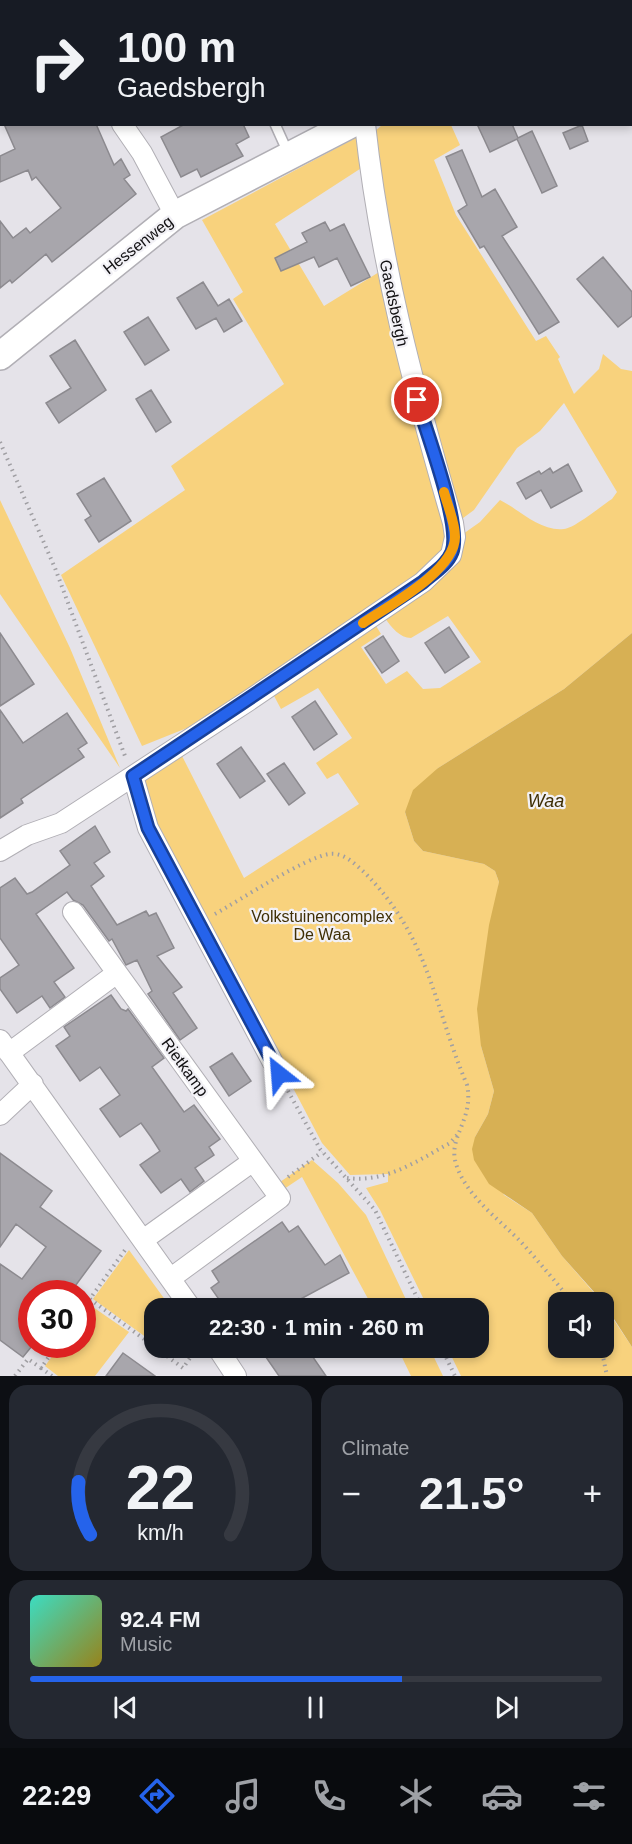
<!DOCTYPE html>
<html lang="en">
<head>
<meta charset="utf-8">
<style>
	:root { --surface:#171b24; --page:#242831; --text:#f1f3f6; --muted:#9ea1a6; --line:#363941; --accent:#2563eb }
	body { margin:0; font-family:Arial,sans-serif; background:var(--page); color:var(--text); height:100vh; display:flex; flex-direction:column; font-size:22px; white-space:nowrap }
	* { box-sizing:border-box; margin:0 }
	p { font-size:20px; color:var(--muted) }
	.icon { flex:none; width:33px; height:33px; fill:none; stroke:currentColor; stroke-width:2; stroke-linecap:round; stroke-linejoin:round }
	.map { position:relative; height:1376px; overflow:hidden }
	.side { display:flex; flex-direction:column; gap:9px; padding:9px; background:#0d0f14; flex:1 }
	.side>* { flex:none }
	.guide { position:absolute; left:0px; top:0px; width:633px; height:126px; box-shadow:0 3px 9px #0003; background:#171b24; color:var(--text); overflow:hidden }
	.tools { position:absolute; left:548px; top:1292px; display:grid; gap:12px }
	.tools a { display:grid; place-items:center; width:66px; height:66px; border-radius:12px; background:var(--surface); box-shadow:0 3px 9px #0003; font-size:30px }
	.speed { position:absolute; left:18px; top:1280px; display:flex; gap:12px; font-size:30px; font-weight:700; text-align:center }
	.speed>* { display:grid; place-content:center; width:78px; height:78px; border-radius:50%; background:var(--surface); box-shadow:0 3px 9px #0003; line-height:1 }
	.speed .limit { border:9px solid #d22; background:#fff; color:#111 }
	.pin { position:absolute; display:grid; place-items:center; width:51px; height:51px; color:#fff; margin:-26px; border:3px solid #fff; border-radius:50%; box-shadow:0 2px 6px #0007 }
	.me { position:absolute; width:66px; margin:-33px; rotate:332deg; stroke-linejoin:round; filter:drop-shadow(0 0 4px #0008) }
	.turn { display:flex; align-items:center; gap:21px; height:126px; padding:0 18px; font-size:27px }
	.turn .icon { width:78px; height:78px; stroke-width:2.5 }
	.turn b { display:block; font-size:42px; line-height:51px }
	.big { font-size:45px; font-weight:700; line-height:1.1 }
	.side .widget { flex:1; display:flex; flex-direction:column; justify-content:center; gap:9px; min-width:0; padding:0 21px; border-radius:18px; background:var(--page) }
	.side .dial { align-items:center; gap:0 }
	.dial svg { height:156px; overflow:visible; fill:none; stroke:var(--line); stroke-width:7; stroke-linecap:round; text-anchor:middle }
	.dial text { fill:var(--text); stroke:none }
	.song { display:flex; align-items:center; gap:18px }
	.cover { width:72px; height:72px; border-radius:9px; background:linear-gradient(135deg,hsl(170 70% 55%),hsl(50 70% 35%)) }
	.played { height:6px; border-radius:3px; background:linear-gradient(90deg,var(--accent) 65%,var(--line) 65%) }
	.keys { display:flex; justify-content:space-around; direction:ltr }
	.heat { display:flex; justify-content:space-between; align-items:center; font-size:33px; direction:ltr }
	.side .tiles { flex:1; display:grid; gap:9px; grid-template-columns:1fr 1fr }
	.widget:last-child { grid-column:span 2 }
	.trip { position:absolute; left:144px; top:1298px; width:345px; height:60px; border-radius:18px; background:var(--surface); box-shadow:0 3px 9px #0003; font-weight:700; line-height:60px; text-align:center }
	.dock { display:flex; height:96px; justify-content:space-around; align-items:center; background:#090b0e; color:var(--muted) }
	.dock .icon { width:42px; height:42px }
	.dock .current { color:var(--accent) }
	.dock b { font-size:27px; color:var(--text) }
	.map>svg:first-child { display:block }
</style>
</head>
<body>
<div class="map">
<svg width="632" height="1376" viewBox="0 0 632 1376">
	<rect width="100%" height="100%" fill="#e5e3e9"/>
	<path fill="#f8d27d" d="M382,125H451L460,145L434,160L456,215L536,341L546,336L560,357L558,359L574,394L599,369L603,354L621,369L632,371V633L564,689L438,768L405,812L414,841L423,851L484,864L495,871L499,882L481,1046L494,1091L488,1114L475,1137L504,1195L532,1213L562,1256L602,1302H558V1347H603V1304L632,1347V1376H461L447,1347H478V1308H428L380,1210L366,1188L388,1182V1174L350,1175L322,1143L169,852C160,831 137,798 146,776L180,752L244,878L359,804L338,773L327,779L316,763L352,738L318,688L281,709L273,694L373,621L381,634L361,647L386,684L407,671L423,689L440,688L481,662L448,616L411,638C400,638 391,627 385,618L463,534L480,522L500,500C518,509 541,532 564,529C575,528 601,506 612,499L617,492L564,403L540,431L517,448L474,510L459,521L398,297L374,132Z
		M361,135L366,165L275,224L324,306L384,269L448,539L440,559L278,671L187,728L142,746L61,575L185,490L171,466L284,384L233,299L243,292L202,220Z
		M0,500L70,648L120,768L0,594Z
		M312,1160L338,1183L366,1215L410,1308H373L302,1177L284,1189L280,1182Z
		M129,1250L171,1308H154V1343L93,1299Z
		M90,1305L129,1332L95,1376H58L45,1366L61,1344H82L83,1315Z
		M397,1347H429L443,1376H411Z"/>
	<path fill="#d7b054" d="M632,633V1347L603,1302L562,1256L532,1213L489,1184L474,1160L472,1149L475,1137L488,1114L494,1091L481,1046L477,1009L489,925L499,882L495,871L484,864L423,851L414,841L405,812L413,790L438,768L564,689Z"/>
	<path fill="#a8a6ac" stroke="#8c8a8f" stroke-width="1.5" d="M4,124H96L114,165L121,159L130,175L124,179L136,194L52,262L46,254L12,283L10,280L0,288V221L13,238L26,228L30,233L61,208L36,177L32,180L28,170L0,182V156L15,149Z
		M185,124H243L249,137L236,144L243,156L201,177L197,169L181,177L161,137Z
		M477,124H512L518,138L532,131L557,186L542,193L517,139L490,152Z
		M582,125L588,141L570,149L563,133Z
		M462,150L482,197L495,189L517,227L502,236L559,322L539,334L484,246L480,248L458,211L467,205L446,157Z
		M325,222L330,231L344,224L370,277L351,286L337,258L319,267L314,257L281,271L275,258L307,242L302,233Z
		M603,257L632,292V316L618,327L577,279Z
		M203,282L218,306L229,299L242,321L224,332L216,318L196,329L177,298Z
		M148,317L169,350L145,365L124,332Z
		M75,340L106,390L59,423L46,403L71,388L50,356Z
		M151,390L171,422L156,432L136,399Z
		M568,464L582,491L551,508L541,490L526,499L517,483L539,471L541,474L550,468L553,473Z
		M104,478L131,521L99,542L85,520L91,516L77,494Z
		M449,627L469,657L445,673L425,643Z
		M0,633L34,684L0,706Z
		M383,636L399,661L382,673L365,648Z
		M315,701L337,734L314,750L292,717Z
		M0,710L23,743L67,713L87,743L78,749L84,757L21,799L23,803L0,818Z
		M241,747L265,781L240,798L217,764Z
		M284,763L305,793L289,805L267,774Z
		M95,826L110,852L94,863L104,876L91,886L117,925L146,911L149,916L156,913L174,948L157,956L182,987L173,993L197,1028L180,1040L148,994L152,991L137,960L126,965L112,939L109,941L83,905L73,900L67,892L36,914L74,968L54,982L65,997L50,1008L42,996L17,1013L0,989V978L19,965L0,938V888L15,878L27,894L32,892L70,865L60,851Z
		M111,995L121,1009L126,1011L128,1009L164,1058L152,1067L184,1112L194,1105L220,1139L209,1147L214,1155L195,1168L204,1181L190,1192L181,1179L161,1193L140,1165L160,1151L151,1137L141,1123L120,1137L100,1109L120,1095L100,1067L80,1081L56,1046L70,1036L64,1027Z
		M232,1053L251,1081L229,1096L210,1067Z
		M0,1153L52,1191L40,1207L101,1251L70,1293H32V1346L23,1357L0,1340V1264L22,1279L46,1247L16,1224L0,1247Z
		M282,1222L289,1232L298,1226L325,1265L340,1255L349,1273L284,1308H225L211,1288L219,1282L212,1271Z
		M259,1347H306L326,1376H279Z
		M123,1353L155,1376H106Z"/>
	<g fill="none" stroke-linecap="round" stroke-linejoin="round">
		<defs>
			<path id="lane" d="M275,124L289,155"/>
			<path id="street" d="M50,0L51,2
				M381,0L382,2
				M0,81L2,80
				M122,124L142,153L175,215
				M133,776L148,828L279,1074
				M0,851L27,835L61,823L248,701L423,582L451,555L455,537L453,523C414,389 380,263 365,124
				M73,912L280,1198L171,1278
				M0,1040L191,1308
				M9,1053L117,973
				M0,1115L33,1084
				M143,1240L253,1161
				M217,1347L236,1376"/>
			<path id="secondary" d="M609,2L613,0
				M0,356L175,215L351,124"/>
		</defs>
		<use href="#lane" stroke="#b1afb5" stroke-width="12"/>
		<use href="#street" stroke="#b1afb5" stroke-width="22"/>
		<use href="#secondary" stroke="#b1afb5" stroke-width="30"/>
		<path stroke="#a09fa3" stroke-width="4" stroke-dasharray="1.5 4.5" stroke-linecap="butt" d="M546,2L548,0
			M0,442L55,568L125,756
			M215,914C240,900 304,858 329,854C343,852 354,863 364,872C430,938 433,1004 467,1085C474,1118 450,1135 455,1160C463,1194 499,1219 521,1242C539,1262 556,1282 572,1302
			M288,1091L320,1149L375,1210L422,1308
			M288,1177L322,1152
			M347,1178C386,1183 417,1161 450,1143L458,1134
			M90,1299L183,1368L197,1348
			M82,1310L125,1250
			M441,1347L455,1376
			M601,1347L607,1376
			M41,1368L52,1376
			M15,1376L28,1359L41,1368L58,1344"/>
		<use href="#lane" stroke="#fff" stroke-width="9"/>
		<use href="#street" stroke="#fff" stroke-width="20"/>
		<use href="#secondary" stroke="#fff" stroke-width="27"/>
	</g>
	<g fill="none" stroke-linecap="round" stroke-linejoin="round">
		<defs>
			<path id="route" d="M279,1074L148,828L133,776L423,582C433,573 447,565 452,552C462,525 426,432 417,400"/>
		</defs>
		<use href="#route" stroke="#184099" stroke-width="15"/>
		<use href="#route" stroke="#2563eb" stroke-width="10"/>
		<path stroke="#f59e0b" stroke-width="10" d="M363,623C388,606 455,571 455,537C455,522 448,507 444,492"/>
	</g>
	<g text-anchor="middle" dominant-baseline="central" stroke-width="4.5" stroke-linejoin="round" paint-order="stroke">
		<g font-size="16" fill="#111012" stroke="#f2f1f6">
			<text transform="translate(138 245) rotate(-38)">Hessenweg</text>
			<text transform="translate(394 303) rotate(78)">Gaedsbergh</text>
			<text transform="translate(185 1067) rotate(54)">Rietkamp</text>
		</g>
		<g font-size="16" fill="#3f2f05" stroke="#f2f1f6">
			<text x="322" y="916">Volkstuinencomplex<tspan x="322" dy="18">De Waa</tspan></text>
		</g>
		<g font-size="18" font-style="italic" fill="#3e2e04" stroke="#f2f1f6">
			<text x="546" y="801">Waa</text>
		</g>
	</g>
</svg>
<div class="tools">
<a><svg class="icon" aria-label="sound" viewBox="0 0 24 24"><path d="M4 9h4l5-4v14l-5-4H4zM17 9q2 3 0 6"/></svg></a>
</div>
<div class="speed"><div class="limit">30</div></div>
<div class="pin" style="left:417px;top:400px;background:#d93025"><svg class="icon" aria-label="arrive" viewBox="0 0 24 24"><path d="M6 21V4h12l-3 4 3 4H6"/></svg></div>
<svg class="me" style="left:279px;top:1074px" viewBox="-20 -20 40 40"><path d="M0-17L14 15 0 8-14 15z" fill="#2563eb" stroke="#fff" stroke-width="4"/></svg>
<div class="trip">22:30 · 1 min · 260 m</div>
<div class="guide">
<div class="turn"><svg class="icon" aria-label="right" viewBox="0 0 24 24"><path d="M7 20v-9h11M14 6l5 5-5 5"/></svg><div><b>100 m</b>Gaedsbergh</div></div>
</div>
</div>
<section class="side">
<div class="tiles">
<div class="widget dial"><svg viewBox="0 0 100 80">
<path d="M14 69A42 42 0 1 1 86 69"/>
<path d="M14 69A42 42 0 0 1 8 42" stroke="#2563eb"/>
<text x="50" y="56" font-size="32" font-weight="700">22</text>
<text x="50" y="72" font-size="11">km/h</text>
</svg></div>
<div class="widget"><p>Climate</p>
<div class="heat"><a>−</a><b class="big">21.5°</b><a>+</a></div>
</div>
<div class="widget">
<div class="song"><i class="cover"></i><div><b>92.4 FM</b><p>Music</p></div></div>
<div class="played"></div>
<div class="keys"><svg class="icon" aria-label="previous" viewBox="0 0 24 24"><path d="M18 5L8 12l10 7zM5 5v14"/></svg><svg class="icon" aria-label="pause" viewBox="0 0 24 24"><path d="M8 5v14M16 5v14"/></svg><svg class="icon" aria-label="next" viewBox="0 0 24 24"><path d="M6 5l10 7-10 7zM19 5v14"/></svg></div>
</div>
</div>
</section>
<nav class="dock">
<b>22:29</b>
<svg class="icon current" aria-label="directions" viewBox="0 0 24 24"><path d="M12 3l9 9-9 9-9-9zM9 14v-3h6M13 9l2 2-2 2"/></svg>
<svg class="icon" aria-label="music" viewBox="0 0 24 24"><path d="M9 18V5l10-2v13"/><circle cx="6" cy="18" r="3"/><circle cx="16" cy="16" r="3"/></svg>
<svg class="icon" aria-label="phone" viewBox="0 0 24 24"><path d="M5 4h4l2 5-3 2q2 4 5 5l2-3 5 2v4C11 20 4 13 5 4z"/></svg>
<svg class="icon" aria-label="climate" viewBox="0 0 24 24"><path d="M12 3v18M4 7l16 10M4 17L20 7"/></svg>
<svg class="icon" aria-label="car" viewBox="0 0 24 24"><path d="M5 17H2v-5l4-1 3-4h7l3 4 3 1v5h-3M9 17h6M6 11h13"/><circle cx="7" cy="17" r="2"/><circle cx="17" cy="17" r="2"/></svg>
<svg class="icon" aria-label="filters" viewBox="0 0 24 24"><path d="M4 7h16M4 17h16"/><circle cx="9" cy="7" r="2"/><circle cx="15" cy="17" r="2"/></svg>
</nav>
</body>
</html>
